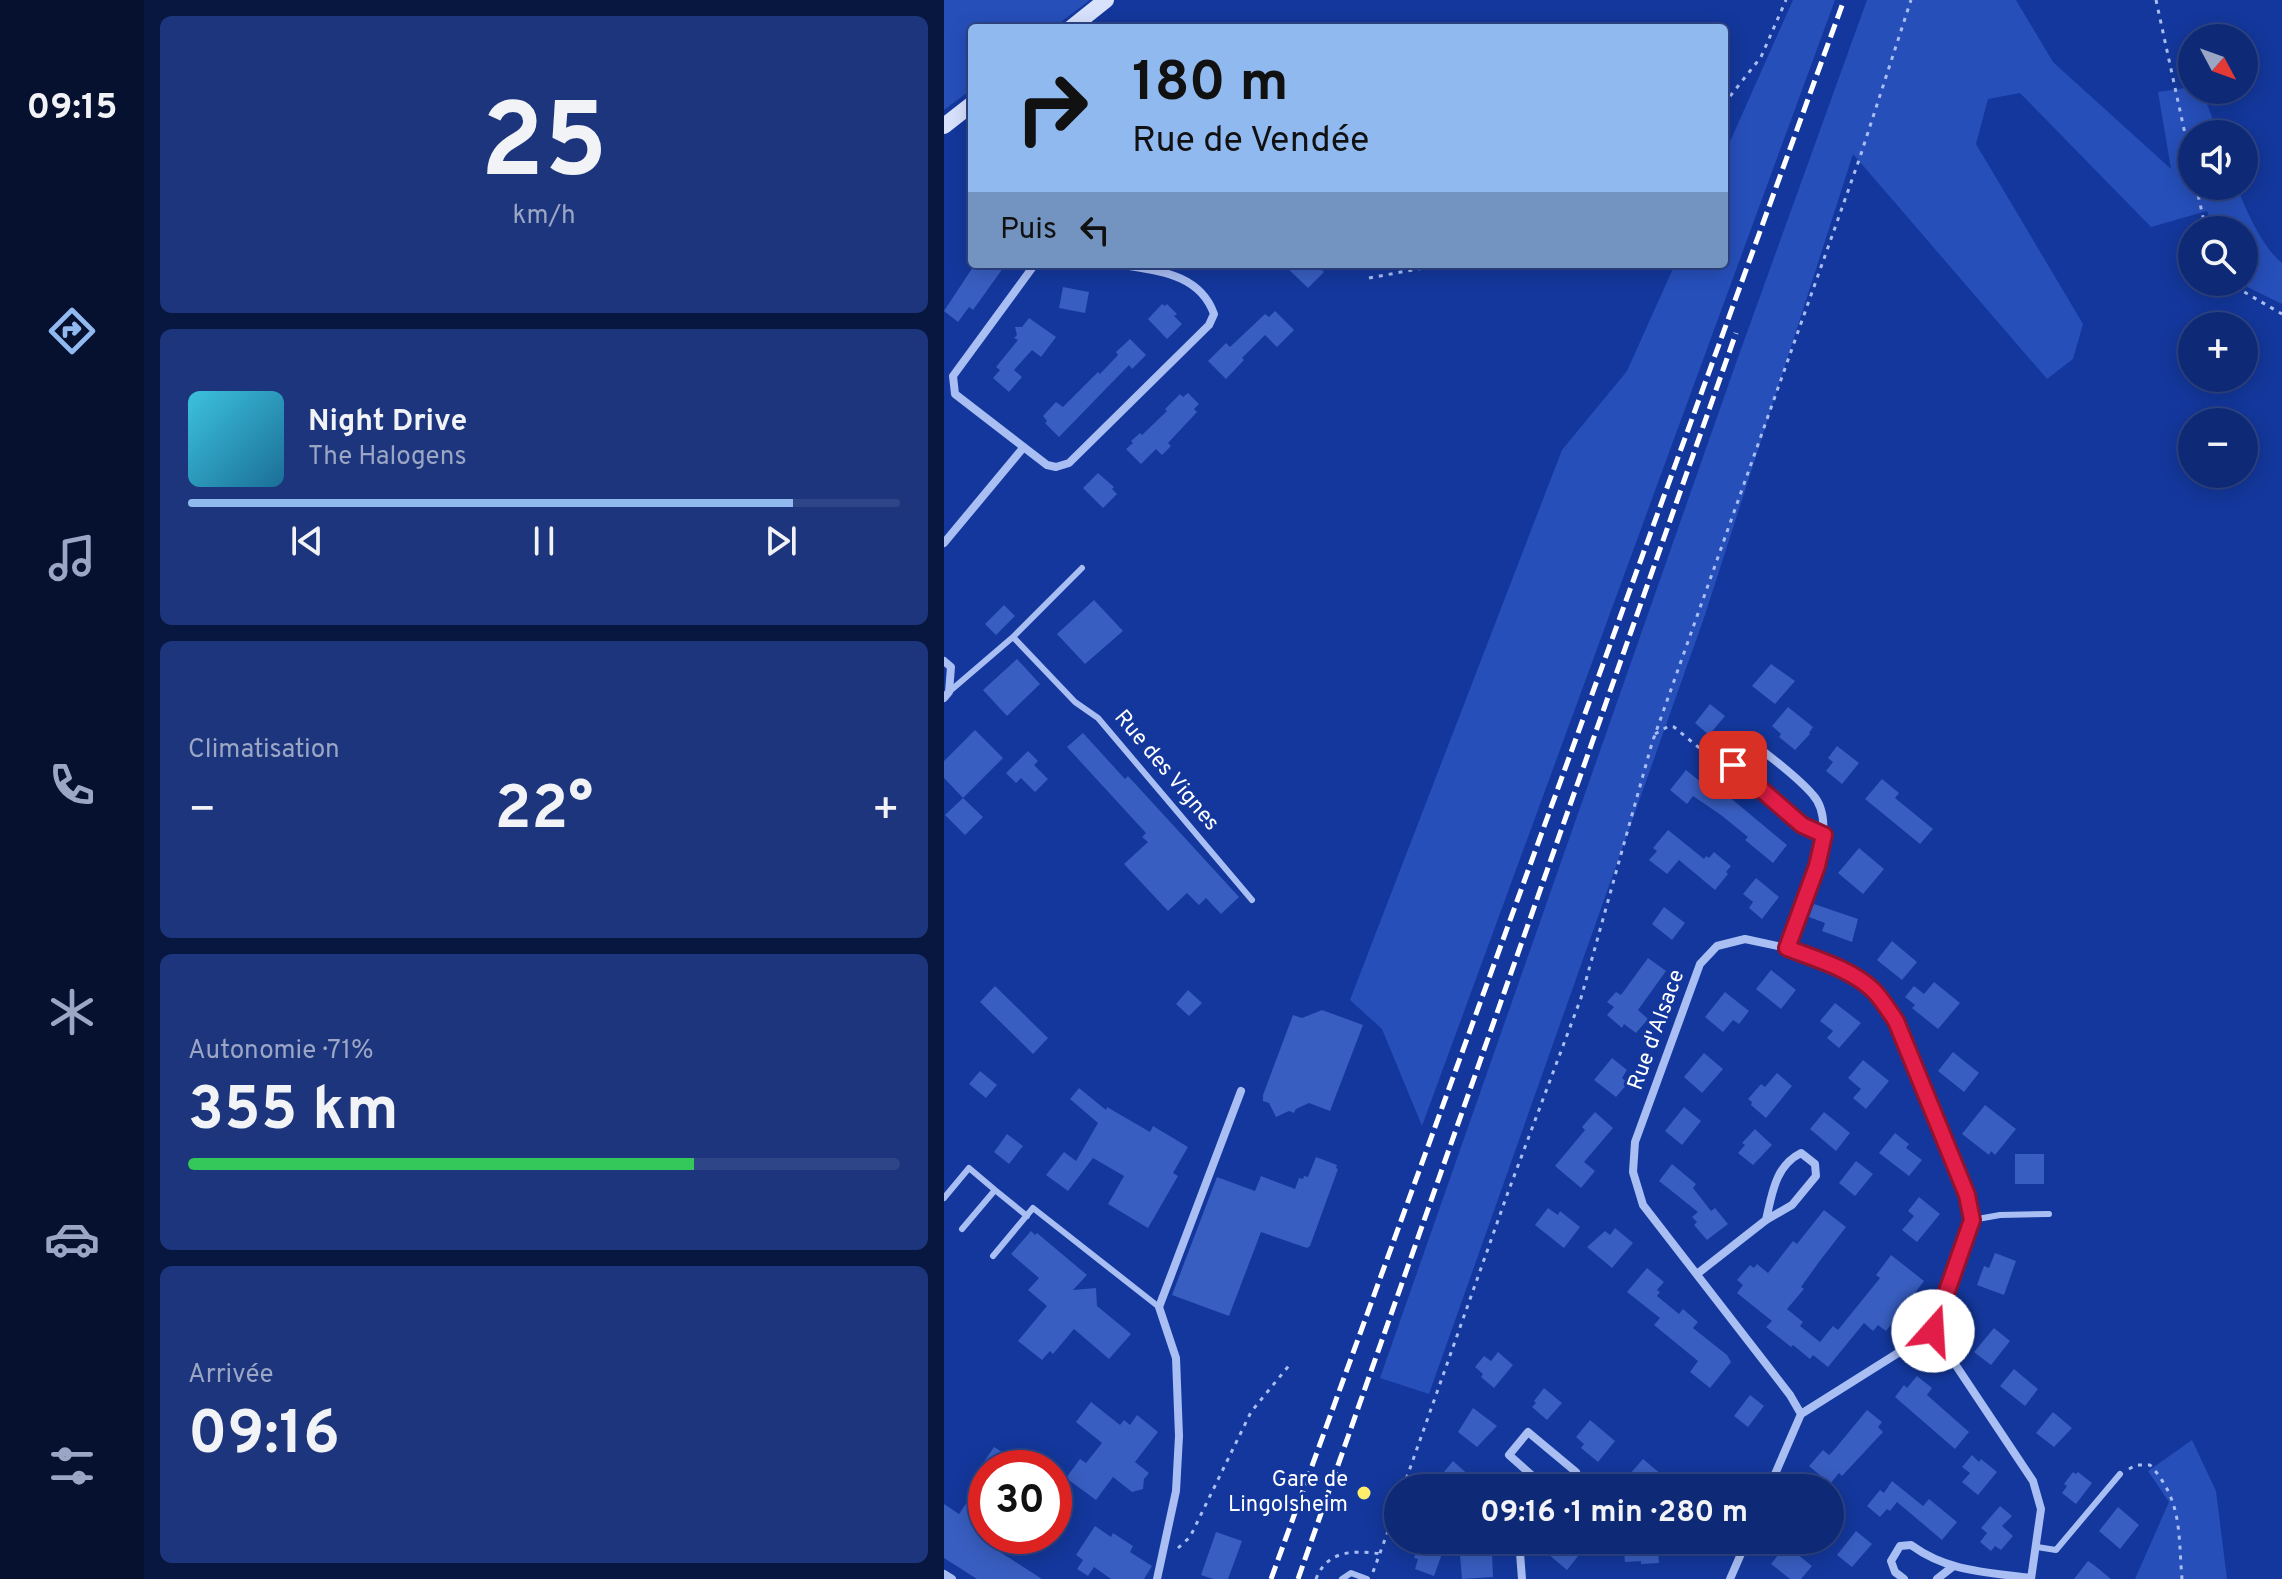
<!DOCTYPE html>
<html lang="fr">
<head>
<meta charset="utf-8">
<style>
	:root { --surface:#0e2975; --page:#1c357d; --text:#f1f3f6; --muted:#9ba6c5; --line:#2e4587; --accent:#90b9f0 }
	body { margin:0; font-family:Overpass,sans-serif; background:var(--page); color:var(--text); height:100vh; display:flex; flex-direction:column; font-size:30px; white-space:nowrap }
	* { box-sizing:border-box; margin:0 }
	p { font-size:26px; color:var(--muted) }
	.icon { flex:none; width:44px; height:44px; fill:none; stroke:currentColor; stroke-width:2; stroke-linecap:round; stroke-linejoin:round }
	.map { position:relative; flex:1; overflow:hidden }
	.side { display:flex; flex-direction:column; gap:16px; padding:16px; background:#081740; width:800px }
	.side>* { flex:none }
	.hud { position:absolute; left:24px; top:24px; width:760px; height:244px; border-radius:8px; box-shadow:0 4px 20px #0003,0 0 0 2px var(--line); background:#90b9f0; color:#111; overflow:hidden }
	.needle { width:52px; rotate:131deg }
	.controls { position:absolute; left:1234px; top:24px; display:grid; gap:16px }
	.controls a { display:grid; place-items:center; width:80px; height:80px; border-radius:50%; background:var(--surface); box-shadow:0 4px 20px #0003,0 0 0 2px var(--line); font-size:40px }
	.speed { position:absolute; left:24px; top:1450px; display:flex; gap:16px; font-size:40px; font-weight:700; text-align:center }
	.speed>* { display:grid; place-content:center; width:104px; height:104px; border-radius:50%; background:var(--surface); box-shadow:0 4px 20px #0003,0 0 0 2px var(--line); line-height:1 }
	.speed .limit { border:12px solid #d22; background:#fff; color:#111 }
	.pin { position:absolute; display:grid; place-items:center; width:68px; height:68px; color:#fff; margin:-34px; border-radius:16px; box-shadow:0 4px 12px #0006 }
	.me { position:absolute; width:88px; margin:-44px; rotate:19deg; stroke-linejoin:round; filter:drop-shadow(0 0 6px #0008) }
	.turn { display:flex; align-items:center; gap:28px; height:168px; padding:0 32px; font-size:36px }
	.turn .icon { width:104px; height:104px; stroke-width:2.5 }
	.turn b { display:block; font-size:56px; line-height:68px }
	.then { display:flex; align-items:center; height:76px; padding:0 32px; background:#0003; gap:16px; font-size:30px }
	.big { font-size:60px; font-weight:700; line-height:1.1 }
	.side .card { flex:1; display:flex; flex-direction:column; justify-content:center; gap:12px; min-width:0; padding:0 28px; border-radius:12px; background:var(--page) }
	.side .dial { align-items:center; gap:0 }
	.dial b { font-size:104px; line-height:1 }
	.song { display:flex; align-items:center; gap:24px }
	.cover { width:96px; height:96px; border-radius:12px; background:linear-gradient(135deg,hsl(190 70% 55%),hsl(200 70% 35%)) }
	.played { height:8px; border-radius:4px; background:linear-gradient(90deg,var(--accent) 85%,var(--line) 85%) }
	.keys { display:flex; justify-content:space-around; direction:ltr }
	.heat { display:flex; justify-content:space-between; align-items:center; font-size:44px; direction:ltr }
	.charge { height:12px; border-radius:6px; background:linear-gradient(90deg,#34c759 71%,var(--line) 0) }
	.trip { position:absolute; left:440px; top:1474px; width:460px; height:80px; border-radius:40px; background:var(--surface); box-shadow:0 4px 20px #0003,0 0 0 2px var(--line); font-weight:700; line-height:80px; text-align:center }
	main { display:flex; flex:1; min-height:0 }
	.tabs { display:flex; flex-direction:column; width:144px; justify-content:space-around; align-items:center; background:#06102f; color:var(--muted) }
	.tabs .icon { width:56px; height:56px }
	.tabs .selected { color:var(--accent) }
	.tabs b { font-size:36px; color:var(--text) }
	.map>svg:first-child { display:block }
</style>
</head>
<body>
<main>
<nav class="tabs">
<b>09:15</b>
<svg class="icon selected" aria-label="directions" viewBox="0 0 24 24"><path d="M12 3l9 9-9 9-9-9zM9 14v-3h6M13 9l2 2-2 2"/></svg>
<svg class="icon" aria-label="music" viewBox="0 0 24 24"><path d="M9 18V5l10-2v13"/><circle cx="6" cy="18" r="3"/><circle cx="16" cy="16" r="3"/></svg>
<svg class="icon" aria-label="phone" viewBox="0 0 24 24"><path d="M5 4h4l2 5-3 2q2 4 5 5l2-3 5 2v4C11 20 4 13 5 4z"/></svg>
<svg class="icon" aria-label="climate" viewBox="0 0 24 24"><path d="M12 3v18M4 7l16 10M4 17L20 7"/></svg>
<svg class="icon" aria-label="car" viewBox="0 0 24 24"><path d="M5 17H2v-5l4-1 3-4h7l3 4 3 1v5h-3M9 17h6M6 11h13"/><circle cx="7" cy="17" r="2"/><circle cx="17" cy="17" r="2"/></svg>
<svg class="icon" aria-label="filters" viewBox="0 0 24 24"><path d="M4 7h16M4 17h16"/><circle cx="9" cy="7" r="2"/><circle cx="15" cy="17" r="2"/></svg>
</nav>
<section class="side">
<div class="card dial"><b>25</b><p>km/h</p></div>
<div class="card">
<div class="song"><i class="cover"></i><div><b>Night Drive</b><p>The Halogens</p></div></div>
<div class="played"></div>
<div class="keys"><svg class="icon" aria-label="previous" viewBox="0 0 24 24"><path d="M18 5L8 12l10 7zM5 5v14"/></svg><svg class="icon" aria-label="pause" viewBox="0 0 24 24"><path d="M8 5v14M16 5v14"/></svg><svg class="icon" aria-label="next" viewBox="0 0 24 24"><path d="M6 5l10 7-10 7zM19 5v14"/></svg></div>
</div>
<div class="card"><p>Climatisation</p>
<div class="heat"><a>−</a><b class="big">22°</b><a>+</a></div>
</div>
<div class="card"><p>Autonomie · 71%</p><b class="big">355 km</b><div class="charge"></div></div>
<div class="card"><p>Arrivée</p><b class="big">09:16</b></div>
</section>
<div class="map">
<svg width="1338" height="1579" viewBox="0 0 1338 1579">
	<rect width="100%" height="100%" fill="#13379c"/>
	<path fill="#264fba" d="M0,0H146L109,28H28V89L0,110Z
		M849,0H891L478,1126L438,1029L406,1000L618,450L683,371L731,264H780V155Z
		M923,0H1072L1109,62L1227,169L1214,92L1248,87V90H1258L1274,134H1248V186H1293C1301,209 1319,248 1338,263V304L1293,282H1300V230H1270L1263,211L1207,227L1076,93L1044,99L1032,144L1139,324L1129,359L1103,379L909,154L761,615L485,1394L436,1378L792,363Z
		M1248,1440L1272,1491L1283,1579H1191L1225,1502L1204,1471Z"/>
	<path fill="#385ec1" d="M31,264H62L29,310L25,307L14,322L0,311Z
		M339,264H372L380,272L364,288Z
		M119,287L145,292L141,313L115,308Z
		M218,304L221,306L223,304L233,314L230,316L238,324L223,339L204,319Z
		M331,311L350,330L333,347L321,335L298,358L300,360L282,379L264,361L282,343L286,347L321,314L325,317Z
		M85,318L112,337L97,357L88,350L70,370L78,377L65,392L49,378L56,370L52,367L74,340L70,338L73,335L71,327H78Z
		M186,339L202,355L188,369L185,365L115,437L101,423L103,421L99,416L112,402L119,407L154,372L156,374L174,355L172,352Z
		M244,393L255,404L250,409L253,412L224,443L227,446L218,455L212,449L197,464L182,449L189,443L187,441L196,433L198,435L223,411L221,409L236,394L239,397Z
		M154,473L170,487L168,489L173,494L159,508L139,488Z
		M150,600L179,631L141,664L113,634Z
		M60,605L71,616L52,635L41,624Z
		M73,659L96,684L63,716L39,690Z
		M827,664L851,681L831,704L808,686Z
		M766,704L781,716L765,735L751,723Z
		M844,707L869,727L865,733L866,734L851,750L835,737L837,734L828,726Z
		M31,730L59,758L19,798L0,778V761Z
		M139,733L181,779L184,776L295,897L277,914L262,898L255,905L243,893L224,911L180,864L204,842L198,837L202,833L123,747Z
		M893,746L915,763L898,784L882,771L889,762L884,758Z
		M84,751L94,761L90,765L104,779L91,792L77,778L72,783L62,773Z
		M742,770L773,795L777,790L843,845L829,863L801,840L804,837L777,815L749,796L743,804L726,790Z
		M938,779L955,793L951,798L989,829L976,844L921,799Z
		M19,798L39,817L21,835L1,815Z
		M724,830L760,859L762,856L765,858L770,852L787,866L782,872L784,874L771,890L735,860L723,874L705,860L713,851L709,848Z
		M915,848L940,869L919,894L894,873Z
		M812,878L835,897L818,919L805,908L809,902L799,894Z
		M870,904L914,919L908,942L878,931L881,923L865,917Z
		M720,907L741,923L728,940L708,924Z
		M948,941L973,962L958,980L933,960Z
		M704,958L722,971L694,1010L704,1019L692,1033L680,1024L678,1028L663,1015L670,1007L663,1002L672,992L677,995Z
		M827,970L852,990L837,1009L812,989Z
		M990,982L1016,1003L994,1029L968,1008L971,1005L961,997L970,986L980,994Z
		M51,986L104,1038L89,1054L36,1002Z
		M244,990L258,1003L245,1016L232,1004Z
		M781,992L805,1011L795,1024L789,1020L779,1032L761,1017Z
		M891,1003L917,1023L895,1048L883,1038L889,1031L876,1021Z
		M378,1010L419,1025L386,1111L365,1103L352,1109L350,1113L345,1111L332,1117L325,1103L319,1101V1095L349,1015L358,1018Z
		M1009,1052L1035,1073L1020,1092L994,1071Z
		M760,1053L779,1069L758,1093L740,1077Z
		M668,1058L683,1070L678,1078L684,1083L672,1097L650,1080Z
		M919,1060L945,1081L922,1109L909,1098L917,1089L904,1078Z
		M36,1071L53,1085L42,1098L25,1084Z
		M833,1073L848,1086L822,1118L807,1105L808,1102L804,1099L817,1084L821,1087Z
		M135,1088L162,1110L163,1107L206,1132L209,1126L244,1147L229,1173L234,1176L204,1228L164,1204L180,1176L149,1158L124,1191L102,1175L120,1152L132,1161L154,1123L126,1099Z
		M1041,1105L1072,1129L1051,1155L1047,1151L1045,1155L1018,1134Z
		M740,1107L757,1121L738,1145L721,1131Z
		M651,1112L669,1128L640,1162L651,1171L637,1188L611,1166L641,1130L638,1127Z
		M880,1112L906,1133L892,1151L866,1129Z
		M811,1129L828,1145L809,1165L794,1153L801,1145L798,1143Z
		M951,1133L965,1144L962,1148L978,1160L965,1176L935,1153Z
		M63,1134L79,1146L65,1164L50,1152Z
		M1071,1154H1100V1184H1071Z
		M372,1157L393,1165L392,1168L394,1169L366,1246L363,1248L317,1232L285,1316L228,1295L273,1177L311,1191L317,1176L351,1189L355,1178L359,1179L360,1176L364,1177Z
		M912,1161L929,1174L911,1196L895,1183Z
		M728,1164L752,1184L749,1188L767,1211L771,1208L784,1224L763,1240L750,1225L753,1222L748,1217L754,1212L715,1181Z
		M975,1197L996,1214L973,1242L958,1230L970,1216L964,1211Z
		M604,1208L614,1215L616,1211L636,1227L620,1248L591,1225Z
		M880,1210L902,1227L875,1262L857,1287L860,1289L843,1309L859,1322L856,1326L876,1342L889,1326L894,1330L936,1278L932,1275L947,1255L980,1281L942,1331L934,1325L929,1331L920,1323L884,1367L869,1355L866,1359L849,1345L847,1347L822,1327L828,1321L793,1293L799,1285L793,1280L806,1265L810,1268L813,1264L824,1273L849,1241L853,1244Z
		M671,1228L689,1243L668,1268L643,1247L661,1231L666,1235Z
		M87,1231L91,1235L93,1233L143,1275L129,1290L152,1288L153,1306L187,1334L165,1359L130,1329L109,1354L106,1351L98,1360L74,1341L103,1306L84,1290L95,1278L67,1254Z
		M1051,1253L1072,1261L1060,1295L1033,1285L1040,1266L1045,1268Z
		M703,1268L720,1282L713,1290L716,1292L713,1296L735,1314L739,1309L754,1322L749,1328L783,1355L787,1362L766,1388L746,1372L754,1361L710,1325L716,1318L683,1292Z
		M1050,1328L1066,1341L1047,1365L1030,1352Z
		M554,1352L569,1365L550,1388L537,1377L539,1374L531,1367L540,1356L547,1361Z
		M1070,1369L1094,1389L1081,1406L1056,1386Z
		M973,1376L988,1388L983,1395L1025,1432L1011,1449L951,1397L960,1385L963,1388Z
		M600,1388L618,1403L603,1420L588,1407L592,1403L590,1401Z
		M806,1395L820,1406L804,1427L790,1416Z
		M147,1402L176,1425L180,1420L186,1425L193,1415L214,1432L191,1462L205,1473L200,1479L199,1489L188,1492L169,1477L152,1500L122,1478L136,1459L142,1463L158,1443L132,1422Z
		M529,1408L553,1426L533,1447L514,1432Z
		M923,1410L938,1422L934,1427L939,1432L898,1476L895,1473L886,1484L865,1466L879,1450L885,1455L890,1450Z
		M1109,1412L1128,1428L1110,1447L1092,1433Z
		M646,1420L671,1441L654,1462L637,1448L640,1444L632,1437Z
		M50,1447L63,1455L54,1468H42V1536H53L63,1542L56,1552L98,1579H33L0,1558V1504L15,1514L34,1486L27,1481Z
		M1028,1455L1035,1462L1037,1459L1053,1472L1034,1495L1018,1482L1026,1473L1018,1467Z
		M699,1459L724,1480L717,1488H701L685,1475Z
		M509,1461L519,1470L541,1488H499V1473Z
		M1129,1472L1132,1474L1134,1472L1148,1483L1132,1504L1118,1493L1123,1486L1120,1484Z
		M948,1481L979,1506L985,1499L1013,1522L998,1540L953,1502L946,1511L943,1509L936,1517L923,1506L936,1490L940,1493Z
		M1056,1506L1068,1516L1058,1526L1069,1536L1057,1550L1051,1546L1047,1551L1036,1542L1043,1533L1037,1528Z
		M1174,1507L1195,1525L1176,1549L1155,1531Z
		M151,1526L167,1537L169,1533L189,1546L186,1552L208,1566L200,1579H167L150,1567L144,1576L133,1569L139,1560L132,1555Z
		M912,1531L928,1544L908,1567L893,1555Z
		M272,1532L298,1541L284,1579H269L257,1575Z
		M615,1540L635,1555L623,1570L604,1554Z
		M713,1540L715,1563L697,1564V1561L681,1562L679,1541Z
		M475,1544L499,1551L490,1576L471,1569L474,1559L470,1558Z
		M842,1545L868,1566L857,1579H846L827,1564Z
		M548,1552L549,1577L518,1579L516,1555Z
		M1144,1561L1150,1565L1167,1579H1130Z"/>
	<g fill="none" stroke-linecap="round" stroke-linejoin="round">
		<path stroke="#a9bef3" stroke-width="3" stroke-dasharray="4 6" stroke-linecap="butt" d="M1212,0L1248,166
			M780,104L817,57L842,0
			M1252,186L1262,230
			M425,278L501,264
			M1283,282L1338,314
			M711,734L725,726L730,727L771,761L777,762
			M1185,1469L1192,1465H1206C1239,1501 1234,1534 1238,1579
			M459,1488L563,1195L637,998L708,743L915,160L967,0
			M234,1548L246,1537L307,1412L347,1363
			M429,1572L454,1504
			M372,1579C383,1550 410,1550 437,1554"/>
		<path stroke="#a9bef3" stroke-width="6" d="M69,637L131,702L154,718L308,900
			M6,691L69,637L138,568
			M0,1198L25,1168L51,1190
			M1028,1220L1056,1215L1105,1214
			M18,1229L51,1190L83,1216
			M49,1256L89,1208L215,1307
			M1093,1547L1112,1550L1176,1474
			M398,1579L407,1573L423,1579"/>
		<path stroke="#a9bef3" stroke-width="8" d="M91,264L9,376L11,394L103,465L112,467L125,463L265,325L270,314C255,272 211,271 173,264
			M0,543L79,448
			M0,661L7,667L5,692L0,698
			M843,948C856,911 899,828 869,795C852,775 828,759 808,742L792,748L789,765L858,825L880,835
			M753,1274L822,1220L848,1205L872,1176L871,1164L857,1153C831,1166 828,1194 822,1220
			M857,1414L846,1395L699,1205L689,1172L691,1142L756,964L773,946L801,939L843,948L908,974L930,991L952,1021L1023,1195L1028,1220L989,1331L1089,1481L1097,1509L1087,1579
			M602,1488L565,1455L584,1432L632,1472L619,1488
			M825,1488L857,1414L989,1331
			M0,1574L8,1579
			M213,1579L232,1491L235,1436L232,1358L215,1307L297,1091
			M578,1579L576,1553L579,1540
			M786,1579L803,1540
			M960,1579L951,1572L947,1561L956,1546L967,1545C1004,1572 1042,1572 1087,1578
			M993,1579L1007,1568"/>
		<path stroke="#d8e2fd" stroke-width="16" d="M127,28L162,0
			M0,126L28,104"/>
		<path stroke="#fff" stroke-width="5" stroke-dasharray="14 6" stroke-linecap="butt" d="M327,1579L900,0
			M354,1579L792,333"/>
	</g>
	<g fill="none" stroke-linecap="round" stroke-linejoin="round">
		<defs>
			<path id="route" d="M789,765L858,825L880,835L873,866L843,948C872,959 907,969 929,990C938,999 945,1011 952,1021L1023,1195L1028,1220L989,1331"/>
		</defs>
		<use href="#route" stroke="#92132f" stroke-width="20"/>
		<use href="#route" stroke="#e11d48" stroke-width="14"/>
	</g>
	<circle fill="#ffee6b" stroke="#13379c" stroke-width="3" cx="420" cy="1493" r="8"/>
	<g text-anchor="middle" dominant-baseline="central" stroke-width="6" stroke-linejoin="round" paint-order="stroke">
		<g font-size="22" fill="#fff" stroke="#13379c">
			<text transform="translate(222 771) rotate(50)">Rue des Vignes</text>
			<text transform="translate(713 1030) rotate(-70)">Rue d'Alsace</text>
		</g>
		<g font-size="22" fill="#fff" stroke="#13379c" text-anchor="end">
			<text x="404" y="1480">Gare de<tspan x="404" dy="25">Lingolsheim</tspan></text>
		</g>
	</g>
</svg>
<div class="controls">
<a><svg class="needle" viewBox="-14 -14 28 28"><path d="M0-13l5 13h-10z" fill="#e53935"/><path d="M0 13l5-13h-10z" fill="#9ba6c5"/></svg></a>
<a><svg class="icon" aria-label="sound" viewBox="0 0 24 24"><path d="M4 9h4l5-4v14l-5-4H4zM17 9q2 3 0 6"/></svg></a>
<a><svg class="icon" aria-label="search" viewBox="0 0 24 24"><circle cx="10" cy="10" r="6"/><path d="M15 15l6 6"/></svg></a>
<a>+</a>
<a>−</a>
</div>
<div class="speed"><div class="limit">30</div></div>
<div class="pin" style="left:789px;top:765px;background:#d93025"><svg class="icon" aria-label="arrive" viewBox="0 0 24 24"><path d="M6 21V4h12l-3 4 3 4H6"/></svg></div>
<svg class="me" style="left:989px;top:1331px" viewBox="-20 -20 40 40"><circle r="19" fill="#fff"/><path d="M0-13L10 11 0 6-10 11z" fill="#e11d48"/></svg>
<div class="trip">09:16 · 1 min · 280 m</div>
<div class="hud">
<div class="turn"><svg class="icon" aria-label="right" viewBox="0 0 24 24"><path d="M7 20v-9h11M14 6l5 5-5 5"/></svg><div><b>180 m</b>Rue de Vendée</div></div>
<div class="then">Puis<svg class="icon" aria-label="left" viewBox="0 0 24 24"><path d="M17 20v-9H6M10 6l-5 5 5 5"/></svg></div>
</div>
</div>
</main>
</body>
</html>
